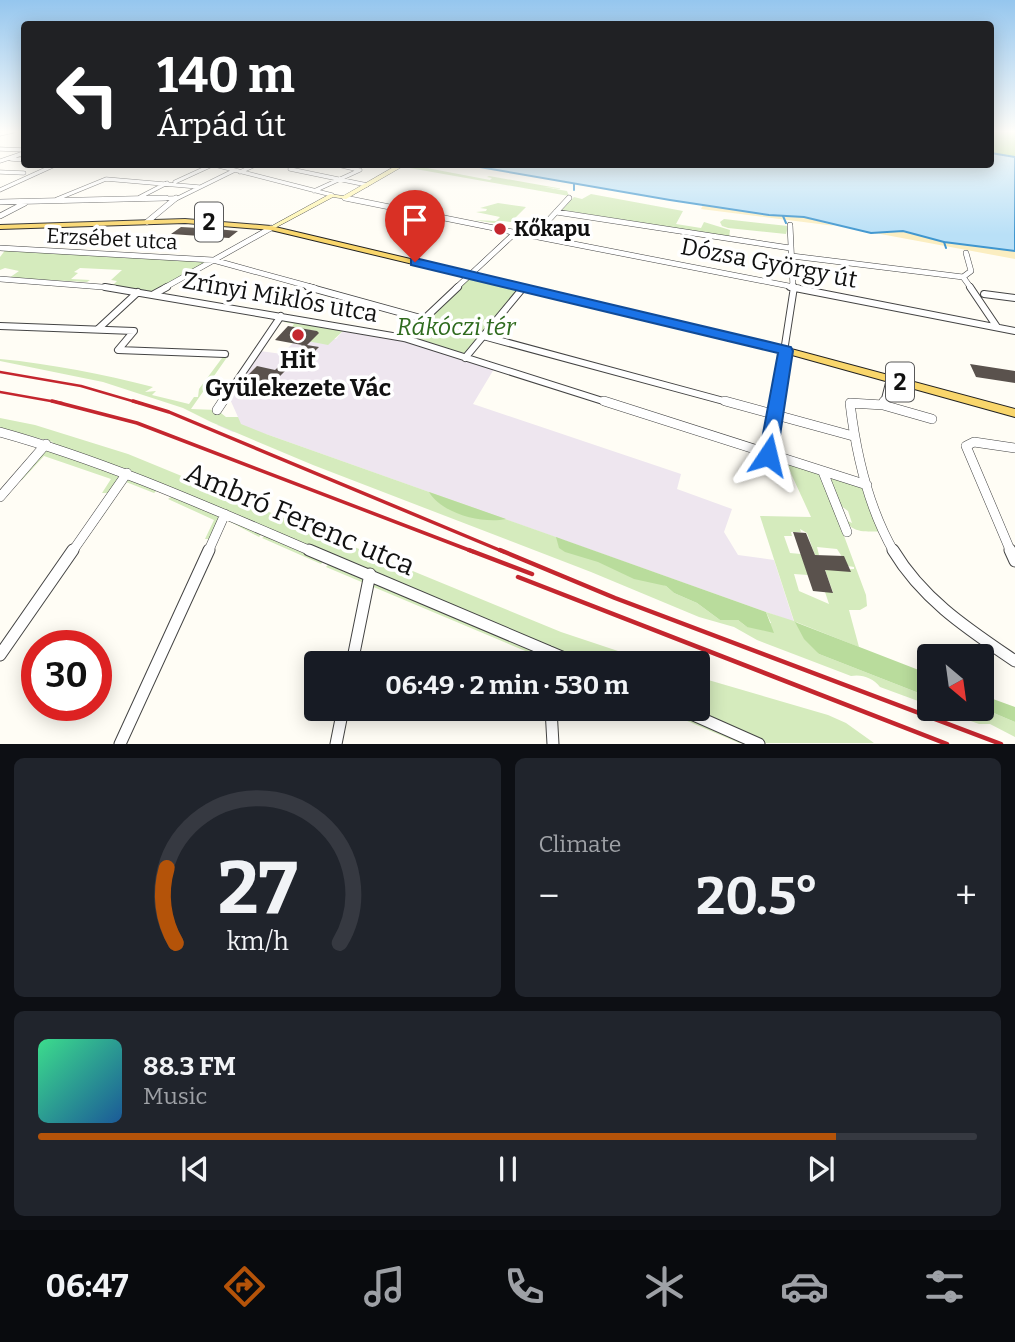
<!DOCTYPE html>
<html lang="en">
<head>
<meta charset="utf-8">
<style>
	:root { --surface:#171b24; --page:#20242c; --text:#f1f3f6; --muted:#9ea1a6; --line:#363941; --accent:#b45309 }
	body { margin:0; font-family:Bitter,serif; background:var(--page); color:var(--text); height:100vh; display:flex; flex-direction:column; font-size:26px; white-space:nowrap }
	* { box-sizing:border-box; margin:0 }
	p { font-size:23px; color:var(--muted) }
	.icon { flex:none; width:38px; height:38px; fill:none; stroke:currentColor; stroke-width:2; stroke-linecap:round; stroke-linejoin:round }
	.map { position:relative; height:744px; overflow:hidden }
	.drawer { display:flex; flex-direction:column; gap:14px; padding:14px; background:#0d0f14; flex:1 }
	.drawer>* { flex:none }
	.guide { position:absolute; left:21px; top:21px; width:973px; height:147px; border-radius:7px; box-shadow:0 4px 18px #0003; background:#202124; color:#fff; overflow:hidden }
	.needle { width:46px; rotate:151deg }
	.fabs { position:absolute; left:917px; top:644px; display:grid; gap:14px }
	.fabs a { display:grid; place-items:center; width:77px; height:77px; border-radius:7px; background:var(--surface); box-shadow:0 4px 18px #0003; font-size:35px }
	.speed { position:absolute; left:21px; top:630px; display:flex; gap:14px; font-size:35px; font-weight:700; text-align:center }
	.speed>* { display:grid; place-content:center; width:91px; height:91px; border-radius:50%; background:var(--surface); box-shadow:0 4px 18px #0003; line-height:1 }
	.speed .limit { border:10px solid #d22; background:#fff; color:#111 }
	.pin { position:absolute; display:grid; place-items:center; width:60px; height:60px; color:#fff; margin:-72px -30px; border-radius:50% 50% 50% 0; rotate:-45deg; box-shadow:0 0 7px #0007 }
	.pin .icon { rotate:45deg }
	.me { position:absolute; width:77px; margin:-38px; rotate:10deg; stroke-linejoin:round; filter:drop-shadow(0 0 5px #0008) }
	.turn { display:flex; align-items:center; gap:24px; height:147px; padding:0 21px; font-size:32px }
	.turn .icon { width:91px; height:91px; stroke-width:2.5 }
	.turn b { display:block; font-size:49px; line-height:60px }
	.big { font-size:52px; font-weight:700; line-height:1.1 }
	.drawer .tile { flex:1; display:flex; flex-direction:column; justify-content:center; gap:10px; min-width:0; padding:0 24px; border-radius:10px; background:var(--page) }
	.drawer .dial { align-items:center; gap:0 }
	.dial svg { height:182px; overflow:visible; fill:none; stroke:var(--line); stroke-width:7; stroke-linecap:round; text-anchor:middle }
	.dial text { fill:var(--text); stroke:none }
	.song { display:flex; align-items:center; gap:21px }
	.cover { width:84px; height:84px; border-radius:10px; background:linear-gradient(135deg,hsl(150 70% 55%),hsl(210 70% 35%)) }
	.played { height:7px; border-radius:4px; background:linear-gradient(90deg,var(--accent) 85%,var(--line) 85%) }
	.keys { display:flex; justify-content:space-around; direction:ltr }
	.heat { display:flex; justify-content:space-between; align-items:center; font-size:38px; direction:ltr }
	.drawer .tiles { flex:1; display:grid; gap:14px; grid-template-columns:1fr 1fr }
	.tile:last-child { grid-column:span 2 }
	.trip { position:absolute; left:304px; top:651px; width:406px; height:70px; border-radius:7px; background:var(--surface); box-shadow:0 4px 18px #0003; font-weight:700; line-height:70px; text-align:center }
	.tab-bar { display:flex; height:112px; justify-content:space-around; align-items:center; background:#090b0e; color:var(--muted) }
	.tab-bar .icon { width:49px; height:49px }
	.tab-bar .on { color:var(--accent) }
	.tab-bar b { font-size:32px; color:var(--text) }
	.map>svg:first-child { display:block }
</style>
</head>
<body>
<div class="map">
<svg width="1015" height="744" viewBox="0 0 1015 744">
	<rect width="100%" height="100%" fill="#fffdf5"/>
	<path fill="#eee6ef" d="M343,331L399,340L494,369L473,404L681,474L677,489L732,509L724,532L738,555L774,560L794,622L266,434L233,432L217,425L238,417L229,397L260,351L282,354L297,339H336Z"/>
	<path fill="#d5ebbd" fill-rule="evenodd" d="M411,165L490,180L492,178L487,177L489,176L563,189L544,187L567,191L569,196L404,167Z
		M591,194L683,211L676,224L701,228L704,222L730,230L729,238L560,212L574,197L582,199Z
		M498,203L526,207L511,222L503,221L500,224L474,220L496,221L500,217L476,212L486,211L487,209L480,208Z
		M724,219L788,226L786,234L728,228L722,226L720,222Z
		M6,249L209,260L151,293L111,287L117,281L111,280L122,270L80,268L74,272L78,273L71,279L90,280L87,282L9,278L19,271L5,268L0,270V257Z
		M467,279L521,289L465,358L404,338Z
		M284,322V321L343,331L328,345L297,339L316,331L292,327L294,324Z
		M230,353L191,409L217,410L226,417H238L241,424L266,434L556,537L666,586L674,593L697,603L720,620H738L747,627L771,623L766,612L794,621L760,516L811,517L788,467L764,459L765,456L821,474L866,595L867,606L860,610H849L859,647L796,622L819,654L929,697V705L880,687C873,678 862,674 851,676L757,640L734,627L699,617L591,572L313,465L211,422L183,408L103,382L0,361V359C52,364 102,374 153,387L145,392L156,391L152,395L189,404L194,397H198L199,389L225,354ZM800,529L807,533L815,555H819L817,547L837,549L848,566L854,567V569L825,570L833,592H825L829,604L799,591L794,574L808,575L801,554L790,553L784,536H792L791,532H801Z
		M0,418L35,425L128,454L561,632L654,663H554L326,567L332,560L327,557L321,564L262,538L268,533L265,531L259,537L223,518L210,539H205L214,520L168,499L175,494L161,487L154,493L126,482L100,520H96L122,473L108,493H102L111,479L44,456L22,480H18L53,442L0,428Z
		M828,476L862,487L865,491L881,532C868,531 852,534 846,520L852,523L848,511L840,505Z
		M698,677L828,715L846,723L874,743H739L659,709H698Z
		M982,708L1015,722V737L990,724H979L938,709Z"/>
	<path fill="#b9dc9c" d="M991,131H1015V157L991,153Z
		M429,492L506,519C483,524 442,514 429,492Z
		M556,537L766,612L774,633L747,627L738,620H720L697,603L674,593L666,586L634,579L598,562L565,552L559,548Z
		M795,622L929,674V697L819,654L804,639Z
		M982,695L1015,707V722L982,708Z"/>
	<path fill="#fbeec1" d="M703,205L769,215L804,217L835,226L701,209Z
		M884,231H903L944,242L1015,251V259L875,233Z"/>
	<path fill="#b9e0f7" stroke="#3f96cf" stroke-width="2" d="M991,153L1015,157V251L944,242L903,231L871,233L804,217L769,215L670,200L468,165L990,164Z"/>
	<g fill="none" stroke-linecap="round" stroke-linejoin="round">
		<path stroke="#3f96cf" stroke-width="2" d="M574,184V190
			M783,216L786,223
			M944,242L946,248"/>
	</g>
	<path fill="#5a524d" d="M181,227L216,229L238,231L229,238L171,234Z
		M288,326L317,331L319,333L307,345L319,347L295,371L287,369L272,384L246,377L257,366L275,370L302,345L275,340Z
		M970,364L1015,371V383L976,377Z
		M793,532L806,533L815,555L844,556L851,572L825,570L833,593L813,591Z"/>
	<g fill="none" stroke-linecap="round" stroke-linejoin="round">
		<defs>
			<path id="street-far4" d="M0,134L13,131
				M0,149L24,150
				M11,159L24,160
				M0,161L24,153
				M211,164L332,195
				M334,164L359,170
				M290,169L367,185
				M0,172L24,173
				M240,172L257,164
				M175,182L212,165
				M0,190L57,164
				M314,191L360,170
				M140,197L167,183
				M344,198L354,200
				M57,199L106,179L199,187
				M89,200L176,198
				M174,200L233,171
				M567,200L569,198"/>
			<path id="street-far3" d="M345,198L499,229
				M0,202L166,198
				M556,212L790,248
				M0,216L25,203
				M147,222L176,198
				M790,225L793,288
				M502,230L799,288
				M534,236L569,198
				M0,248L213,260L315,288
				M792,256L963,277
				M963,277L971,288
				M963,277L971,271L966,253
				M0,279L115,288
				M164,288L271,228
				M456,288L516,232"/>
			<path id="street-far2" d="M105,287L404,338L609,403
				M308,287L424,319
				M790,287L1015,331
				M970,287L997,327
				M154,294L167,287
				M984,294L1015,298
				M0,326L134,331L118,350L225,354
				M98,329L138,292
				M483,336L731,403
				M404,338L458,287
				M465,358L523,288
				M222,403L281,316
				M776,403L794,287
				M884,403L890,379"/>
			<path id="street-far1" d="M604,401L867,485
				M725,401L853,436
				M883,405L884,401
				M217,410L223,401
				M0,432C108,462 210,508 313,552
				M768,455L776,401
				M823,472L847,532
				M0,497L46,444
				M72,552L127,473
				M208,552L225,514
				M894,552C868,507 856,454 850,403L883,405L932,419
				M1011,552L966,446L974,442L1015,448"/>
			<path id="street" d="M309,550L576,663
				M893,550C923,600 968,629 1015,661
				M1010,550L1015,561
				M548,651V663
				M0,655L73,550
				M352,663L370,574
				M551,709L553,744
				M680,709L759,744
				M120,744L209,550
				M336,744L343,709"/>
			<path id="secondary" d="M399,164L405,165L346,199L333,197L273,229L268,228L330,194L343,196Z"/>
			<path id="primary" d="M185,219L271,226L795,350L1015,409V417L792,355L271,230L185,223L0,229V225Z"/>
		</defs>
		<use href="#street-far4" stroke="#444" stroke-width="4.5"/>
		<use href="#street-far3" stroke="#444" stroke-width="6"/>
		<use href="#street-far2" stroke="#444" stroke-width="8"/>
		<use href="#street-far1" stroke="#444" stroke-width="10"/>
		<use href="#street" stroke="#444" stroke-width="13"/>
		<use href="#secondary" stroke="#333" stroke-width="1"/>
		<use href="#primary" stroke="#222" stroke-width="2"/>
		<use href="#street-far4" stroke="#fff" stroke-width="3.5"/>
		<use href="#street-far3" stroke="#fff" stroke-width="5"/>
		<use href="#street-far2" stroke="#fff" stroke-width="6"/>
		<use href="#street-far1" stroke="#fff" stroke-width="9"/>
		<use href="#street" stroke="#fff" stroke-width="11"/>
		<use href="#secondary" fill="#fff6b0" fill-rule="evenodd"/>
		<use href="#primary" fill="#f9d66b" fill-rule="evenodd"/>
		<path stroke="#c4262e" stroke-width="2.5" d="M0,372L81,386L139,403
			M0,392L62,403"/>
		<path stroke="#c4262e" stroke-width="3.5" d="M52,401L137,423L474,552
			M133,401L169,412L504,552"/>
		<path stroke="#c4262e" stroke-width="4.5" d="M469,550L532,574
			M500,550L615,598L1001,744
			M518,577L947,744"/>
	</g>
	<linearGradient id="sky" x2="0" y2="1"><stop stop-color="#95c6ee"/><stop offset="0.56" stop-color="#fffefa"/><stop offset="1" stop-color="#fffefa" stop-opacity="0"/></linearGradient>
	<rect width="1015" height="235" fill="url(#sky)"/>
	<path fill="#1a73e8" stroke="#114b97" stroke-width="2" d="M415,258L791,347L793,351L777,455L775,460H761L759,455L778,353L411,265V259Z"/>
	<g fill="#c4262e" stroke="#fff" stroke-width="2.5">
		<circle cx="500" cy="229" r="7"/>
		<circle cx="298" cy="335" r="7"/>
	</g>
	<g text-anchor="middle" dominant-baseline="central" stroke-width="7" stroke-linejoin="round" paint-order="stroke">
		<g font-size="21" font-weight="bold" fill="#111" stroke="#fff" text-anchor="start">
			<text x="514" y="229">Kőkapu</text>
		</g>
		<g font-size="21" fill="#111" stroke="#fff">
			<text transform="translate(112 239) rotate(3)">Erzsébet utca</text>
		</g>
		<g fill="#fff" stroke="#585858" stroke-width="2">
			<rect x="195" y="202.5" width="28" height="39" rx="5"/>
			<rect x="886" y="362.5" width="28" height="39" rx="5"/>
		</g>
		<g font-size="23" font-weight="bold" fill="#111">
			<text x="209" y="222">2</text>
			<text x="900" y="382">2</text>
		</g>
		<g font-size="24" fill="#111" stroke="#fff">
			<text transform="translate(769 263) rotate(11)">Dózsa György út</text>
			<text transform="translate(280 297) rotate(10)">Zrínyi Miklós utca</text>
		</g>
		<g font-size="24" font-style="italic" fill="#2f6b1f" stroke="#fff">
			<text x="456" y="327">Rákóczi tér</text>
		</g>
		<g font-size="24" font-weight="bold" fill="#111" stroke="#fff">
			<text x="298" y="360">Hit<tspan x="298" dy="28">Gyülekezete Vác</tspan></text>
		</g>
		<g font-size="28" fill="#111" stroke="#fff">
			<text transform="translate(300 519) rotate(23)">Ambró Ferenc utca</text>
		</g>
	</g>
</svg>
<div class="fabs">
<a><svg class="needle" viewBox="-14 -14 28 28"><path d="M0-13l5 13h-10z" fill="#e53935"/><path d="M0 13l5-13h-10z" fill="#9ea1a6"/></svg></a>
</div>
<div class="speed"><div class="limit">30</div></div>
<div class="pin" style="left:415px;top:262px;background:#d93025"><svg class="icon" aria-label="arrive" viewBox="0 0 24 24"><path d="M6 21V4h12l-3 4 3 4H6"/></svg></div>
<svg class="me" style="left:768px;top:455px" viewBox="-20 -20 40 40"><path d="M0-17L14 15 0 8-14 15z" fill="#1a73e8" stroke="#fff" stroke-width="4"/></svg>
<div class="trip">06:49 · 2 min · 530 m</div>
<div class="guide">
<div class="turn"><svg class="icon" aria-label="left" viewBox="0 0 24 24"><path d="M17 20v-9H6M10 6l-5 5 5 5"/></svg><div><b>140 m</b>Árpád út</div></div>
</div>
</div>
<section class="drawer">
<div class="tiles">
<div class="tile dial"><svg viewBox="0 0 100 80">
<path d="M14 69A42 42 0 1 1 86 69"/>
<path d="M14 69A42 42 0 0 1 10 36" stroke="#b45309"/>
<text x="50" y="56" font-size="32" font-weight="700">27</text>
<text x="50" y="72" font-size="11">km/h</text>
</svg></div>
<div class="tile"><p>Climate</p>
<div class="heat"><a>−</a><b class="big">20.5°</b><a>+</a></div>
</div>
<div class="tile">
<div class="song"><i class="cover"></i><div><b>88.3 FM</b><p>Music</p></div></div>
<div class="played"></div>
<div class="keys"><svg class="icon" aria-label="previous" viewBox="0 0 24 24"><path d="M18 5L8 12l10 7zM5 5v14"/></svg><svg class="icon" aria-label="pause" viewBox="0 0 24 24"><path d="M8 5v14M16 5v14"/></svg><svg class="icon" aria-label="next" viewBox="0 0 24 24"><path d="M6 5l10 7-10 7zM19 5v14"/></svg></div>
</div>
</div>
</section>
<nav class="tab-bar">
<b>06:47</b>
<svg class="icon on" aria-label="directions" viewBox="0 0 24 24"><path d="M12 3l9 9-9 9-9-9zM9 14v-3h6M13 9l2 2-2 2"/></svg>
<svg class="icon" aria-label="music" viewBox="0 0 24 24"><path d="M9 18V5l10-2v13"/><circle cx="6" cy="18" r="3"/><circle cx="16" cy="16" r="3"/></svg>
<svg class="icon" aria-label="phone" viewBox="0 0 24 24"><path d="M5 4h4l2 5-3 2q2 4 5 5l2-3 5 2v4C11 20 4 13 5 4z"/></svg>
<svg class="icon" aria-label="climate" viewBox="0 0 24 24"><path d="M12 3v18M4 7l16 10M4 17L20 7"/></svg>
<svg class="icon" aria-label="car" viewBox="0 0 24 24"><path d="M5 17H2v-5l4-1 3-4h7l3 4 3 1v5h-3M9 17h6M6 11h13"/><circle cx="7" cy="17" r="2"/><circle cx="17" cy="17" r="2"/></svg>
<svg class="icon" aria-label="filters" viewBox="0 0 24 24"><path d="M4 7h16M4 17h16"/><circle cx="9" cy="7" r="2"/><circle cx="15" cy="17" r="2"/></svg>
</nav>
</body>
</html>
